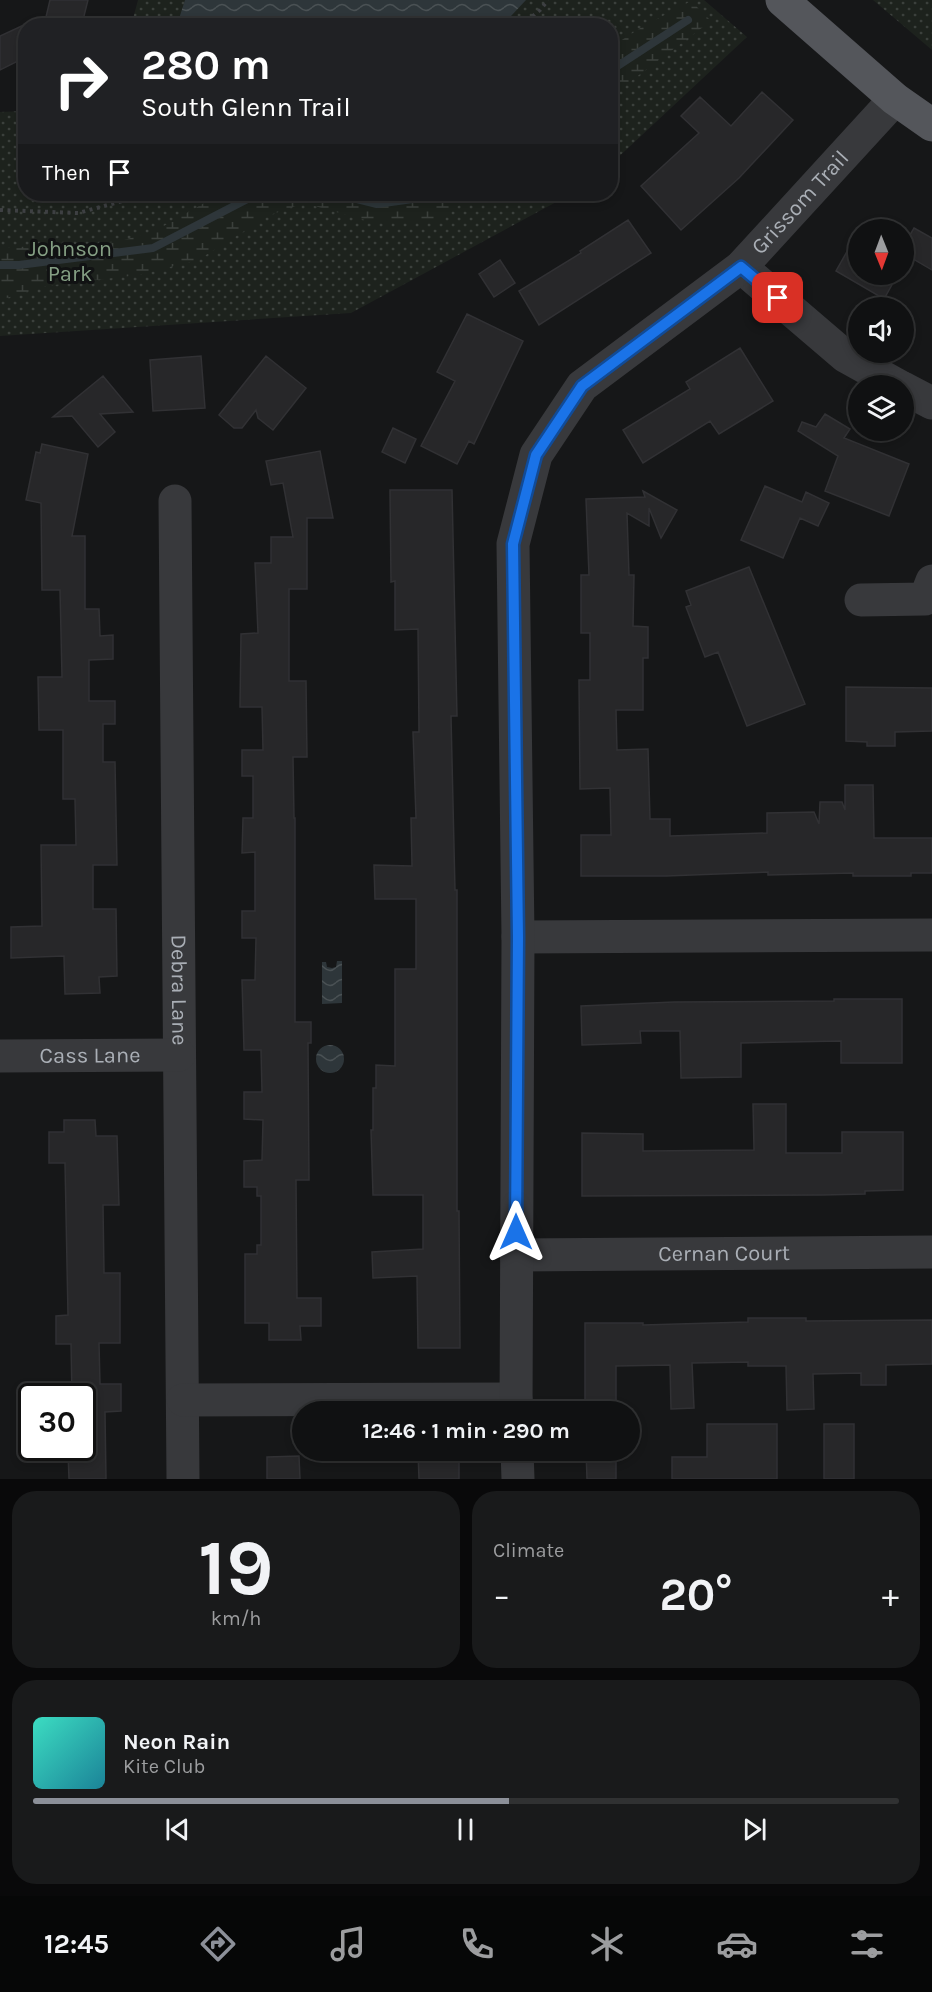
<!DOCTYPE html>
<html lang="en">
<head>
<meta charset="utf-8">
<style>
	:root { --surface:#101112; --page:#191a1b; --text:#f1f3f6; --muted:#9c9d9f; --line:#303132; --accent:#8c9099 }
	body { margin:0; font-family:Karla,sans-serif; background:var(--page); color:var(--text); height:100vh; display:flex; flex-direction:column; font-size:22px; white-space:nowrap }
	* { box-sizing:border-box; margin:0 }
	p { font-size:20px; color:var(--muted) }
	.icon { flex:none; width:33px; height:33px; fill:none; stroke:currentColor; stroke-width:2; stroke-linecap:round; stroke-linejoin:round }
	.map { position:relative; height:1479px; overflow:hidden }
	.sheet { display:flex; flex-direction:column; gap:12px; padding:12px; background:#09090a; flex:1 }
	.sheet>* { flex:none }
	.banner { position:absolute; left:18px; top:18px; width:600px; height:183px; border-radius:24px; box-shadow:0 3px 9px #0003,0 0 0 2px var(--line); background:#202124; color:#fff; overflow:hidden }
	.needle { width:39px; rotate:179deg }
	.tools { position:absolute; left:848px; top:219px; display:grid; gap:12px }
	.tools a { display:grid; place-items:center; width:66px; height:66px; border-radius:50%; background:var(--surface); box-shadow:0 3px 9px #0003,0 0 0 2px var(--line); font-size:30px }
	.speed { position:absolute; left:18px; top:1383px; display:flex; gap:12px; font-size:30px; font-weight:700; text-align:center }
	.speed>* { display:grid; place-content:center; width:78px; height:78px; border-radius:50%; background:var(--surface); box-shadow:0 3px 9px #0003,0 0 0 2px var(--line); line-height:1 }
	.speed .limit { border:3px solid #111; border-radius:9px; background:#fff; color:#111 }
	.pin { position:absolute; display:grid; place-items:center; width:51px; height:51px; color:#fff; margin:-26px; border-radius:12px; box-shadow:0 3px 9px #0006 }
	.me { position:absolute; width:66px; margin:-33px; rotate:0deg; stroke-linejoin:round; filter:drop-shadow(0 0 4px #0008) }
	.turn { display:flex; align-items:center; gap:21px; height:126px; padding:0 24px; font-size:27px }
	.turn .icon { width:78px; height:78px; stroke-width:2.5 }
	.turn b { display:block; font-size:42px; line-height:51px }
	.then { display:flex; align-items:center; height:57px; padding:0 24px; background:#0003; gap:12px; font-size:22px }
	.big { font-size:45px; font-weight:700; line-height:1.1 }
	.sheet .card { flex:1; display:flex; flex-direction:column; justify-content:center; gap:9px; min-width:0; padding:0 21px; border-radius:24px; background:var(--page) }
	.sheet .dial { align-items:center; gap:0 }
	.dial b { font-size:78px; line-height:1 }
	.song { display:flex; align-items:center; gap:18px }
	.cover { width:72px; height:72px; border-radius:9px; background:linear-gradient(135deg,hsl(170 70% 55%),hsl(190 70% 35%)) }
	.played { height:6px; border-radius:3px; background:linear-gradient(90deg,var(--accent) 55%,var(--line) 55%) }
	.keys { display:flex; justify-content:space-around; direction:ltr }
	.heat { display:flex; justify-content:space-between; align-items:center; font-size:33px; direction:ltr }
	.sheet .tiles { flex:1; display:grid; gap:12px; grid-template-columns:1fr 1fr }
	.card:last-child { grid-column:span 2 }
	.trip { position:absolute; left:292px; top:1401px; width:348px; height:60px; border-radius:30px; background:var(--surface); box-shadow:0 3px 9px #0003,0 0 0 2px var(--line); font-weight:700; line-height:60px; text-align:center }
	.tabs { display:flex; height:96px; justify-content:space-around; align-items:center; background:#060707; color:var(--muted) }
	.tabs .icon { width:42px; height:42px }
	.tabs .on { color:var(--accent) }
	.tabs b { font-size:27px; color:var(--text) }
	.map>svg:first-child { display:block }
</style>
</head>
<body>
<div class="map">
<svg width="932" height="1479" viewBox="0 0 932 1479">
	<defs>
		<pattern id="grass-dots" width="8" height="8" patternUnits="userSpaceOnUse" patternTransform="scale(1.5)"><rect width="8" height="8" fill="#1d221d"/><path d="M2 2h.1M6 6h.1" fill="none" stroke="#3b403c" stroke-width="1.8" stroke-linecap="round"/></pattern>
		<pattern id="wetland-marsh" width="20" height="14" patternUnits="userSpaceOnUse" patternTransform="scale(1.5)"><rect width="20" height="14" fill="#1d221d"/><path d="M1 5h8M5 5V1M11 12h8M15 12V8" fill="none" stroke="#3b403c"/></pattern>
		<pattern id="water-waves" width="16" height="10" patternUnits="userSpaceOnUse" patternTransform="scale(1.5)"><rect width="16" height="10" fill="#2e363a"/><path d="M0 5q4-4 8 0t8 0" fill="none" stroke="#4a5154"/></pattern>
	</defs>
	<rect width="100%" height="100%" fill="#161718"/>
	<path fill="url(#grass-dots)" d="M138,0H704L747,37L611,164L610,26H131Z
		M873,0H932V50Z
		M25,111L26,194H571L351,313L0,336V112Z"/>
	<path fill="url(#wetland-marsh)" d="M691,1L711,21L611,96V47L642,27Z
		M220,194H475L435,222H372L304,203L270,215L198,260L138,275L46,286L0,300V248L117,242L155,231Z"/>
	<path fill="url(#water-waves)" d="M185,0H526L511,16L497,25H177Z
		M337,961H342V1003L322,1004V962H326L327,967L332,968L336,967Z
		M316 1059a14 14 0 1 1 28 0a14 14 0 1 1-28 0Z"/>
	<g fill="none" stroke-linecap="round" stroke-linejoin="round">
		<path stroke="#2e363a" stroke-width="8" d="M610,71L688,20
			M337,194L377,204L427,197L433,194
			M0,265H19L153,248L257,194"/>
	</g>
	<path fill="#272729" stroke="#313134" stroke-width="1.5" d="M50,0H88L82,24L46,17Z
		M26,24V57L0,70V36Z
		M762,92L793,120L739,178L681,230L641,186L699,133L681,116L700,97L731,126Z
		M628,220L651,253L539,325L519,291L581,253L580,251Z
		M914,228L932,238V270L903,253V247Z
		M858,232V274H898L884,299L836,271Z
		M500,260L515,283L494,297L479,274Z
		M467,314L523,341L474,444L469,441L457,464L421,446L455,381L437,372Z
		M740,348L773,401L719,434L710,421L643,463L623,430L690,389L686,382Z
		M201,356L205,408L153,411L150,360Z
		M266,356L306,388L273,430L258,418L256,410L242,428H234L219,415Z
		M103,376L133,412L100,414L115,432L98,447L72,416L53,417Z
		M825,414L850,429L844,438L909,464L889,516L825,491L838,456L798,431L802,422L816,427Z
		M393,428L416,439L405,463L382,452Z
		M42,444L88,454L72,536H85V609H99L100,636L113,635V659L89,660V701H115V724H103V762H115L117,865H93V909H116L117,976L99,977L100,993L65,994L64,956L11,958V927L42,926L41,845H76L75,799H63V730H39L38,677H62L60,590H42L41,503L26,500L36,452L40,453Z
		M320,451L333,518H307V589H289V681H306L307,757H293L294,818H295V1022H311V1043H308L309,1180H296L297,1298H321V1326H300L301,1340H269V1323H245V1254H257V1245H261V1196H257V1187H244V1161L262,1160L263,1120L244,1119V1092H262L261,1050H244L242,980H255L256,938H242V911H255V852L242,853L243,818H253V776H242V750H263L262,707H240L241,634L258,633L255,563H271V537H293L283,483L271,485L266,461Z
		M765,486L802,502L806,492L829,503L818,526L800,518L783,558L741,540Z
		M390,490H452L457,716H451L455,890H457V1211H459L460,1348H418L417,1276L373,1278L372,1252L423,1249V1195H373L371,1130H373V1088H376V1065L395,1066V969H416V899H375L374,865L412,866L411,818H416L413,732H419L418,629L395,630V581L391,582Z
		M643,491L677,510L661,538L649,508V526L627,513L629,575H634L633,626L648,627V658H643V710H616L617,750L648,749L650,819H670V836L767,833V813L814,812L819,824L820,802H842L845,810V785H873L874,838H932V873H911V876H853V873L768,875V872L666,876H581V835H611L610,788L580,789L579,680H590V633H581V575H589L586,499L645,497Z
		M749,567L805,704L747,726L718,652L705,657L686,607L691,605L686,591Z
		M846,687L932,688V731L895,732V746H867V742L846,741Z
		M834,999H902V1063H841V1041L741,1043V1077L681,1078L680,1031H640L641,1043L582,1045L581,1006L674,1002L834,1001Z
		M753,1104H786V1153H842V1132H903V1190L865,1191V1194L822,1195L582,1196V1133L643,1134V1151L754,1150Z
		M64,1120H95L96,1136H117L119,1205H103L104,1273H120V1343H99L100,1384H121V1411L105,1412L106,1479H69L68,1452H82V1396H72L71,1344H56V1316L68,1315L65,1163H49V1132H64Z
		M748,1318H806V1321L932,1320V1364L886,1365V1385H861V1373L813,1374L814,1409L787,1410L786,1366H748V1362L692,1363L694,1408L671,1409L670,1365L616,1366V1410H585V1323H643V1325L748,1322Z
		M707,1424H777V1479H672V1457H707Z
		M824,1424H854V1479H824Z
		M586,1450H616V1479H587Z
		M459,1451V1479H419L418,1452Z
		M299,1456L300,1479H267V1457Z"/>
	<g fill="none" stroke-linecap="round" stroke-linejoin="round">
		<path stroke="#3e4043" stroke-width="4" stroke-dasharray="3 4.5" stroke-linecap="butt" d="M521,26L540,10L548,0
			M0,210L78,213L149,194"/>
		<g stroke="#38393c" stroke-width="33">
			<path d="M741,267L845,356L899,386"/>
			<path d="M903,388L932,403"/>
			<path id="s1" d="M175,501L183,1479"/>
			<path d="M861,600L925,599L932,581"/>
			<path d="M518,937L932,935"/>
			<path id="s2" d="M0,1056L179,1055"/>
			<path id="s3" d="M516,1255L932,1252"/>
			<path d="M183,1400L516,1399"/>
			<path id="s4" d="M516,1412L518,937L513,544L536,455L582,386L741,267L895,99"/>
			<path d="M517,1450L518,1479"/>
		</g>
		<path stroke="#54565b" stroke-width="33" d="M782,0L895,99L932,125"/>
	</g>
	<g fill="none" stroke-linecap="round" stroke-linejoin="round">
		<defs>
			<path id="route" d="M516,1232L518,937L513,544L536,455L582,386L741,267L778,298"/>
		</defs>
		<use href="#route" stroke="#114b97" stroke-width="15"/>
		<use href="#route" stroke="#1a73e8" stroke-width="10"/>
	</g>
	<g text-anchor="middle" dominant-baseline="central" stroke-width="6" stroke-linejoin="round" paint-order="stroke">
		<g font-size="22" fill="#aaafb6" stroke="#111213">
			<text stroke="none"><textPath href="#s4" startOffset="1329">Grissom Trail</textPath></text>
			<text stroke="none"><textPath href="#s1" startOffset="489">Debra Lane</textPath></text>
			<text stroke="none"><textPath href="#s2" startOffset="90">Cass Lane</textPath></text>
			<text stroke="none"><textPath href="#s3" startOffset="208">Cernan Court</textPath></text>
		</g>
		<g font-size="22" fill="#859f84" stroke="#111213">
			<text x="70" y="249">Johnson<tspan x="70" dy="25">Park</tspan></text>
		</g>
	</g>
</svg>
<div class="tools">
<a><svg class="needle" viewBox="-14 -14 28 28"><path d="M0-13l5 13h-10z" fill="#e53935"/><path d="M0 13l5-13h-10z" fill="#9c9d9f"/></svg></a>
<a><svg class="icon" aria-label="sound" viewBox="0 0 24 24"><path d="M4 9h4l5-4v14l-5-4H4zM17 9q2 3 0 6"/></svg></a>
<a><svg class="icon" aria-label="layers" viewBox="0 0 24 24"><path d="M12 4l9 5-9 5-9-5zM3 14l9 5 9-5"/></svg></a>
</div>
<div class="speed"><div class="limit">30</div></div>
<div class="pin" style="left:778px;top:298px;background:#d93025"><svg class="icon" aria-label="arrive" viewBox="0 0 24 24"><path d="M6 21V4h12l-3 4 3 4H6"/></svg></div>
<svg class="me" style="left:516px;top:1232px" viewBox="-20 -20 40 40"><path d="M0-17L14 15 0 8-14 15z" fill="#1a73e8" stroke="#fff" stroke-width="4"/></svg>
<div class="trip">12:46 · 1 min · 290 m</div>
<div class="banner">
<div class="turn"><svg class="icon" aria-label="right" viewBox="0 0 24 24"><path d="M7 20v-9h11M14 6l5 5-5 5"/></svg><div><b>280 m</b>South Glenn Trail</div></div>
<div class="then">Then<svg class="icon" aria-label="arrive" viewBox="0 0 24 24"><path d="M6 21V4h12l-3 4 3 4H6"/></svg></div>
</div>
</div>
<section class="sheet">
<div class="tiles">
<div class="card dial"><b>19</b><p>km/h</p></div>
<div class="card"><p>Climate</p>
<div class="heat"><a>−</a><b class="big">20°</b><a>+</a></div>
</div>
<div class="card">
<div class="song"><i class="cover"></i><div><b>Neon Rain</b><p>Kite Club</p></div></div>
<div class="played"></div>
<div class="keys"><svg class="icon" aria-label="previous" viewBox="0 0 24 24"><path d="M18 5L8 12l10 7zM5 5v14"/></svg><svg class="icon" aria-label="pause" viewBox="0 0 24 24"><path d="M8 5v14M16 5v14"/></svg><svg class="icon" aria-label="next" viewBox="0 0 24 24"><path d="M6 5l10 7-10 7zM19 5v14"/></svg></div>
</div>
</div>
</section>
<nav class="tabs">
<b>12:45</b>
<svg class="icon on" aria-label="directions" viewBox="0 0 24 24"><path d="M12 3l9 9-9 9-9-9zM9 14v-3h6M13 9l2 2-2 2"/></svg>
<svg class="icon" aria-label="music" viewBox="0 0 24 24"><path d="M9 18V5l10-2v13"/><circle cx="6" cy="18" r="3"/><circle cx="16" cy="16" r="3"/></svg>
<svg class="icon" aria-label="phone" viewBox="0 0 24 24"><path d="M5 4h4l2 5-3 2q2 4 5 5l2-3 5 2v4C11 20 4 13 5 4z"/></svg>
<svg class="icon" aria-label="climate" viewBox="0 0 24 24"><path d="M12 3v18M4 7l16 10M4 17L20 7"/></svg>
<svg class="icon" aria-label="car" viewBox="0 0 24 24"><path d="M5 17H2v-5l4-1 3-4h7l3 4 3 1v5h-3M9 17h6M6 11h13"/><circle cx="7" cy="17" r="2"/><circle cx="17" cy="17" r="2"/></svg>
<svg class="icon" aria-label="filters" viewBox="0 0 24 24"><path d="M4 7h16M4 17h16"/><circle cx="9" cy="7" r="2"/><circle cx="15" cy="17" r="2"/></svg>
</nav>
</body>
</html>
